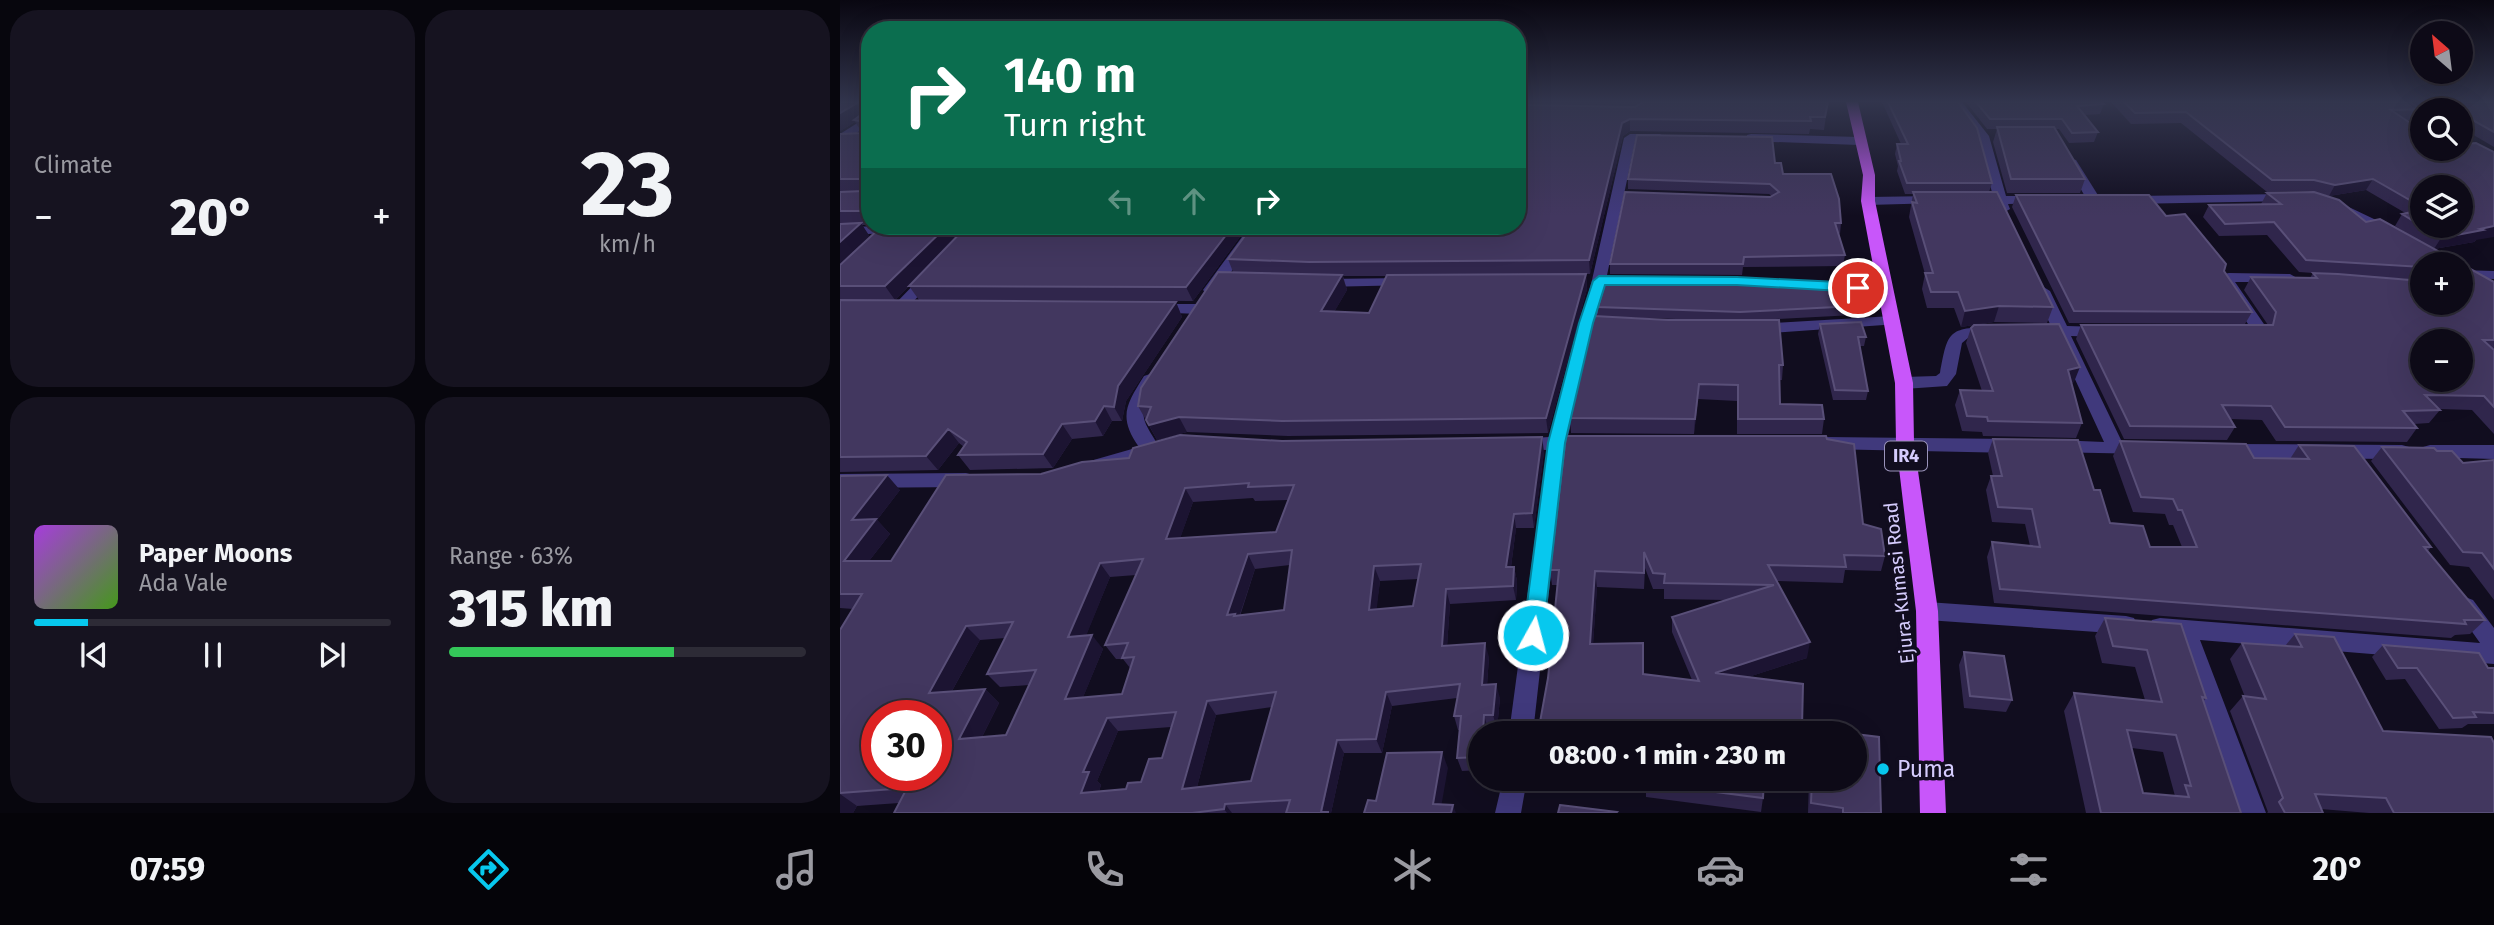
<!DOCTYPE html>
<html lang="en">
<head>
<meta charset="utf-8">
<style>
	:root { --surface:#0d0a17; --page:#161320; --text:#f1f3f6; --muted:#9a9aa1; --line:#2d2b36; --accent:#07c8ee }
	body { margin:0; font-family:"Fira Sans",sans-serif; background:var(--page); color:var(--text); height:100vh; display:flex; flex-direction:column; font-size:26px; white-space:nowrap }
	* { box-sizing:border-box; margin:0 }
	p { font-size:23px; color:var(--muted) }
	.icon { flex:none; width:38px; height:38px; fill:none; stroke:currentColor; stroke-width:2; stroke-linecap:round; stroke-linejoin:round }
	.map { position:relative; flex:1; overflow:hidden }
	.side { display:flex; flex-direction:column; gap:10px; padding:10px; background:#07060d; width:840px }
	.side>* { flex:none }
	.guide { position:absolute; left:21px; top:21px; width:665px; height:214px; border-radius:28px; box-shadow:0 7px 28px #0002,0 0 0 2px var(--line); background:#0b6e4f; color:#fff; overflow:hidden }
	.needle { width:46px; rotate:332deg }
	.tools { position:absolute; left:1570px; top:21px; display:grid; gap:14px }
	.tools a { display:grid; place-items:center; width:63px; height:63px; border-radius:50%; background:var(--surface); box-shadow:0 7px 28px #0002,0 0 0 2px var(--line); font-size:35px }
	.speed { position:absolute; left:21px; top:700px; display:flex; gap:14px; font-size:35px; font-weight:700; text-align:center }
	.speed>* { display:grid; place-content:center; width:91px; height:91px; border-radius:50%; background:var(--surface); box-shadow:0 7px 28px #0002,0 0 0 2px var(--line); line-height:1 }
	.speed .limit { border:10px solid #d22; background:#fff; color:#111 }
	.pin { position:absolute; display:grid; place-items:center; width:60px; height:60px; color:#fff; margin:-30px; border:4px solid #fff; border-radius:50%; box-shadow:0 2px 7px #0007 }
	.me { position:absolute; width:77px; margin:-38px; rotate:7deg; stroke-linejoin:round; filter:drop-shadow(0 0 5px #0008) }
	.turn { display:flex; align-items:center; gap:24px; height:147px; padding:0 28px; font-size:32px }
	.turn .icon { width:91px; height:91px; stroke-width:2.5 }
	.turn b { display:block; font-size:49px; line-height:60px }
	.lanes { display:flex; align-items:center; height:66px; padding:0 28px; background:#0003; justify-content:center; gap:35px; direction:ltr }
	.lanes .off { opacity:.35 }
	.big { font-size:52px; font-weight:800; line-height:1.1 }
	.side .tile { flex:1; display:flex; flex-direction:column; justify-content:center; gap:10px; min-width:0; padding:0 24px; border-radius:28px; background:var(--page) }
	.side .dial { align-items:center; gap:0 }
	.dial b { font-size:91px; line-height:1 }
	.song { display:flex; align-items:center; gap:21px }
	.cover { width:84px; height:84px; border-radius:10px; background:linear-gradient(135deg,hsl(280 70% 55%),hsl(100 70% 35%)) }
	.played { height:7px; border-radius:4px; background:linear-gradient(90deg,var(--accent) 15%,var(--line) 15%) }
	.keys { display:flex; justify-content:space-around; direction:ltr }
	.heat { display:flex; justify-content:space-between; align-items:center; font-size:38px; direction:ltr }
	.charge { height:10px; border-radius:5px; background:linear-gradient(90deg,#34c759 63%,var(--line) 0) }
	.side .tiles { flex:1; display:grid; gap:10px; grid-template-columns:repeat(2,1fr) }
	.trip { position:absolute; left:628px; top:721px; width:399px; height:70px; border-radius:35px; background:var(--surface); box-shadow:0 7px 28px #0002,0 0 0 2px var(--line); font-weight:800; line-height:70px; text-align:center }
	.dock { display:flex; height:112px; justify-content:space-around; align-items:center; background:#050409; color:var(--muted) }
	.dock .icon { width:49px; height:49px }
	.dock .active { color:var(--accent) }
	.dock b { font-size:32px; color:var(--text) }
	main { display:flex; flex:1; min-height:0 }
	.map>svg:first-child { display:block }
</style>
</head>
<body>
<main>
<section class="side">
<div class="tiles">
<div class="tile"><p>Climate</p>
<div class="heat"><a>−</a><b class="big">20°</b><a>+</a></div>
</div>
<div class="tile dial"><b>23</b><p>km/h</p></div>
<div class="tile">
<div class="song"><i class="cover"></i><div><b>Paper Moons</b><p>Ada Vale</p></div></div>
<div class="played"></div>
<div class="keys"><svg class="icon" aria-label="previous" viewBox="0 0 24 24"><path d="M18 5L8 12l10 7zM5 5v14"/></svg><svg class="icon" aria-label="pause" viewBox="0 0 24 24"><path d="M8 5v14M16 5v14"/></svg><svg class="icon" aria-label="next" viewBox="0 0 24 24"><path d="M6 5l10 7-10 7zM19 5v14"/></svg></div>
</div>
<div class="tile"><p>Range · 63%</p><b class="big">315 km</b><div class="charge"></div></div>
</div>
</section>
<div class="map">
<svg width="1654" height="813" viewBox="0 0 1654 813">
	<rect width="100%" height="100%" fill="#110d1f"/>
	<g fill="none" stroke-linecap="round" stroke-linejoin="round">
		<path fill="#40397c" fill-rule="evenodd" d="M1111,102H1122L1149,136L1166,196H1196L1201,197V203L1168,204L1170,209L1163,213L1158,212L1155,204L1135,203V197L1153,196L1137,136Z
			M1552,102H1565L1582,113V121Z
			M30,115V124L0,144V134Z
			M790,134H820L826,138L820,142H795L766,280L728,436L753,437L756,442L753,447L725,449L693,733H669L707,450L675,449L672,444L675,439L709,437L752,280L784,138Z
			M911,134L1019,137L1025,141L1019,145L907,141V135Z
			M1620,138L1654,156V165L1620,146Z
			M1232,159L1236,160L1261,200L1259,203L1254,204L1247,200L1226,163Z
			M1448,194L1455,198L1453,201L1290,204L1283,200L1290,196Z
			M1094,196L1099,197V203L1028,205L1021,201L1028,197Z
			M1492,199L1557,230L1559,233L1557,236H1547L1487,206L1485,203Z
			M50,226L57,230L55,233L0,235V227Z
			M410,226H424L376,293H366L363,290Z
			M1620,270L1654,271V279L1620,278Z
			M91,271L96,272L98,275L96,278L64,311H54L51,308L54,305L86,272Z
			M1389,273L1450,274L1457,278L1450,282H1395L1426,327L1424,336L1404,339L1396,334L1398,330L1410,327L1380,282L1384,274Z
			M567,278L574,282L572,285L483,287L476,283L483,279Z
			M937,279L1045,284L1053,289L1045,294L932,286L930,283L932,280Z
			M1202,286L1210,291L1227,326L1261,327L1269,332L1261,337L1231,336L1282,442L1306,444L1309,449L1306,454L1210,452L1207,447L1210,442L1216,440L1264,442L1215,336H1201L1193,331L1195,327L1211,326L1194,291Z
			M316,304H358L366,309L358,314L311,312L308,309L311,306Z
			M1052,316L1058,318L1060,321L1058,324L916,334L908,329L916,324Z
			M1152,326L1160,331L1158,335L1128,338L1122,343L1116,374L1107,386L1064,389L1055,383L1064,377L1096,376L1100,373C1108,330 1108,329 1152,326Z
			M310,374L318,380C296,418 301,416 321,450L319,455L257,473L250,471L248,466L250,461L299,447C278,417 286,405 304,376Z
			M985,437L1174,439L1180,441L1183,446L1180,451L1174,453L985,449L979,448L976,443L979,438Z
			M1387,444L1562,445L1569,447L1571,452L1569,457L1562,459L1387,458L1380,456L1378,451L1380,446Z
			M1590,445H1654V459L1583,457L1581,452L1583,447Z
			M126,473L133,475L136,480L133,485L126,487L0,488V474Z
			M1625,597L1633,600L1654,628V664L1360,640L1426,813H1400L1337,638L1312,634L1309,627L1312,620L1320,618L1640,643L1614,606L1617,600Z
			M1087,602L1286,616L1294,618L1297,625L1294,632L1286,634L1087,620L1079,617L1076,611L1079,605Z
			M663,779H687L681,813H655Z"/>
		<path fill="#c856fa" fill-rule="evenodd" d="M1006,102H1018L1035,175V201L1073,383L1074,443L1098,611L1106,813H1080L1076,611L1056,443L1055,383L1021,201L1023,175Z"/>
	</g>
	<path fill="#30264c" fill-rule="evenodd" d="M30,102V225H22L30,237L408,226L353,301L79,300L69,286L81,274L55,300H0V134L22,133V132L15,122L0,131Z
		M677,102H988L984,130L970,129L969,134L790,131L783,136L750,274H746L747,289L708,433L448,436L347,432L317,440L298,406L393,272L388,259L677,226ZM503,276H547L529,313L494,312L507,290Z
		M1042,102H1118L1152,183L1149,192L1213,307L1207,323L1154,322L1135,325L1234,382L1231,383L1242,423L1236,438L1143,436L1142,432L1122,431L1115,405L1120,390L1142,391L1126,343L1131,328L1134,325L1121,327L1114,308H1087L1082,289L1085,274L1069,217L1073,194H1065L1057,171L1058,166L1055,154L1057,144H1061Z
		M1126,102H1262L1264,104L1260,114L1244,115L1258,132L1254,142L1229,143L1219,129H1215L1245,179L1240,193H1167L1153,142L1157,129H1147Z
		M1271,102H1654V147L1620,127V110L1581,109L1575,120H1565L1636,240L1634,242L1594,249L1654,282V434L1632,410L1599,409L1600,410L1589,423L1574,424L1577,428L1567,442L1436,441L1422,420L1390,419L1395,427L1387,440L1284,439L1236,339L1241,325H1428L1404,290L1411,277L1470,278L1473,273L1459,272L1427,235L1379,236L1363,217L1369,205L1421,204L1427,193L1472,192L1468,191L1427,192L1341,123L1291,124ZM1582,187L1620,226H1582ZM1526,190L1567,214H1562L1555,226L1579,241L1526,222L1481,194L1489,196ZM1582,264H1620L1582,303L1553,278L1582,280Z
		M935,163L943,174L1001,223L1000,234L999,233L1005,255L1003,266L903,267L902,275L770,274V264L932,196L929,194L788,189V179Z
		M1176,195L1326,216L1384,271L1412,312L1405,324L1229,323L1172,207Z
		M0,300L336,302L342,317L286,401L282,421H272L263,436L232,439L213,468L130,470L118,455L124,447L119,443L98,470L0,472Z
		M1015,306L1014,315L918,320L943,365L942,380H939L940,404L984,419L982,434H897V401L858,399L854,434L731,433L730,418L758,316V307ZM769,317L870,320H828Z
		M980,324L1026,337L1024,346H1020L1028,391L1026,400H993L978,334Z
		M987,439L1023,524L1045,556L1041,571L1005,570L1003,583L936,581L967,658L908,677L698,733L708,678L717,585H712L710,570ZM805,568L813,589H824V599L887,600L832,617V632L852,680L804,674L753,644L757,587L804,589Z
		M1153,439L1254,490L1270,523L1310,547H1342L1333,525H1329L1325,514L1293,512L1273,456L1280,441L1414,458L1450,459L1459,445L1591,547L1588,551L1645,620L1630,634L1615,635L1611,638L1154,603L1147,557L1152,542L1190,546L1185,524L1152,522L1146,490L1151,476H1153L1148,453Z
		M442,441L704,452L694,528H676L671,567H674L677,581L676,600L610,604L607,646L649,657L647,685L660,698L657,729H648V733H640V770L622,771L617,758L620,730H618L614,716L617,698L552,706L542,753H504L491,813H54L59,803L17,806L13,813H0V630L13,609L0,608V476L60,490L37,520L50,534L29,561H51L201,474L289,458ZM413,498L415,501L448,500L436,532L340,538L353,502ZM450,565L444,610L400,616L415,569ZM296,575L265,645L276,659H283L290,668L282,694L243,697L263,649L246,635L270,577ZM578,579L573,606L536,609L540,581ZM165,638L147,674L160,687L189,685L166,735L142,737L159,703L145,689L112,691L140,640ZM432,707L411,781L357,787L376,715ZM331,727L322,758L301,782L286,789L259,791L261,785L257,781L278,731Z
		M1542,447L1597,451L1623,463L1654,460V600L1629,567L1610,565L1531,461Z
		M1265,618L1341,624L1366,698L1363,702L1401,813H1246L1224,711L1234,693L1305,700L1295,667L1262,663L1255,636ZM1292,748L1323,752L1335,796L1303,793Z
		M1455,634L1543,731L1654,813H1529L1481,809L1483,813H1427L1428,812L1390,711L1403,696L1405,697L1390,659L1402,643L1445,646Z
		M1543,645L1648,668H1654V724H1628L1622,728L1599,729L1565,679L1546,680L1532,657Z
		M1124,652L1172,700L1166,712L1124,708L1119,665Z
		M688,779H924L923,798L921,812L806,797V793L743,789L742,785L689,783Z
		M969,779H1015L1041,813H968Z"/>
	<path fill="#1c1432" d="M19,102H24L30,111L14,120L15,122L0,131V113Z
		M790,119V131L783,136L750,274L749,260L782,123Z
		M1533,179L1526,190L1489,196L1495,185Z
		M21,223L30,237L0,265V242Z
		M107,226H129L55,300L45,286Z
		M393,226H408L353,301L346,287Z
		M1654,226V237L1636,240L1634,242L1594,249L1601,238Z
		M746,274L747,289L708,433L706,418Z
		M502,275L507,290L486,326L481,311Z
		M336,302L342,317L286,401L282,421L274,407L278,386Z
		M1159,306L1154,322L1121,327L1125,311Z
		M1240,367L1234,382L1222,386L1228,370Z
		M859,384L858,399L854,434L855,419Z
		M264,406L272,421L263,436L255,421Z
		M339,417L347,432L317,440L309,425Z
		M222,424L232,439L213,468L203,454Z
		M108,429L119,443L98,470L86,456Z
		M702,437L704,452L694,528L692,513Z
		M47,475L60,490L37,520L50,534L18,575L4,561L12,520Z
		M345,488L353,502L335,553L326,539Z
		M674,514L676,528L669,582L666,567Z
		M408,554L415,569L398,620L387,615Z
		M260,563L270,577L240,651L228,637Z
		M534,566L540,581L535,624L529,610Z
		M674,567L677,581L676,600L673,586Z
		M755,571L757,587L752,659L750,644Z
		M606,589L610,604L606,660L602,646Z
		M126,626L140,640L103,707L89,693Z
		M252,635L263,649L237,712L225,699Z
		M970,642L967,658L874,688L875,673Z
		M645,643L649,657L646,699L642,685Z
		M656,684L660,698L657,729L653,715Z
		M145,689L159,703L134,753L119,739Z
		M546,692L552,706L542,753L536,739Z
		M367,701L376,715L353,802L342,789Z
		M644,715L648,729V733H643Z
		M267,718L278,731L257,781L261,785L254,806L241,793L243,772Z
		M497,740L504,753L491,813H482Z
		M602,752L608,768L600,813L593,804Z
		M0,794L17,806L13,813H0Z
		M385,804L392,813H387L384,809Z
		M613,805L616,813H611Z"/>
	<path fill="#42375f" stroke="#594f78" stroke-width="2" fill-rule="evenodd" d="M0,102H19L0,113Z
		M23,102H30V211H0V192L23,191L24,182L21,179H0V134L22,133L25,122L14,120L25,112Z
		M803,102H988L985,117H970L971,121L790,119L782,123L749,260L469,262L388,259L412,226H677V105L795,107Z
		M1048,102H1118L1137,128L1152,183H1067L1059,161H1061L1057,144H1068Z
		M1136,102H1262L1264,104L1237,106L1258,132L1232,133L1222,119H1150Z
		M1284,102H1570L1581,109L1551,110L1582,131V149H1620V144L1636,143L1654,152V226L1640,229L1643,230L1601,238L1562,214L1582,210V226H1620V187H1582V207L1533,179L1495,185L1474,180H1432L1346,112L1295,113Z
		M1590,102H1654V132L1620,113V110H1616L1612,108L1591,109Z
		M1157,127H1214L1245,179H1171Z
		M797,135L932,137L935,163H941L943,174H991L999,199L1001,223H995L1005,255L904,257L903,264H770L785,192L930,197L939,192L930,184L788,179Z
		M1073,192H1157L1213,307L1159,306L1125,311L1118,292H1091L1085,273H1093L1072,202L1077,203Z
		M1474,192L1499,200L1526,222L1540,219L1654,282V340H1643L1654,350V407L1644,396L1585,395L1600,410L1563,411L1577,428L1445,427L1431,406L1382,405L1395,427L1290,426L1241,325H1433L1436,312L1411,277L1477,278L1473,273L1498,274L1582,281V303H1620V264H1582V267L1466,260L1434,222L1385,224L1369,205L1441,204L1427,193ZM1582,341H1620V380H1582Z
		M1176,195H1309L1326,216L1345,214L1386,264L1384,271L1412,312L1234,311Z
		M21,223L0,242V224Z
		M42,226H107L45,286H0V265Z
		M127,226H393L346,287L69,286Z
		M378,272L502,275L481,311L529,313L547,275L746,274L706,418L442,421L339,417L309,425L306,420L311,407L298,406L301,388Z
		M898,278L1016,290L1015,306L900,312L758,307L766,279Z
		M0,300L336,302L278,386L274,407L264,406L255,421L222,424L203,454L118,455L127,442L108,429L86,456L0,457Z
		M754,316L828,320H939L943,365H939L940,404L982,405L984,419H898V385L859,384L855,419L730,418Z
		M1021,322L1026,337H1018L1028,391L995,390L980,324Z
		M1219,324L1240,367L1228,370L1242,423L1148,421L1147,417L1127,416L1120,390L1153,391L1131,328L1134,325Z
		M340,435L442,441L702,437L692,513L674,514L666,567H674L673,586L606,589L602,646L645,643L642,685L656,684L653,715H644L643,733H640V757L617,758L621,716H614L620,684L546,692L536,739L497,740L481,812H488V813H446L450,800L385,804L384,809L352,813H54L67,788L0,793V630L22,594H0V476L47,475L12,520L36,519L4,561H51L106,475L201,474L242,462L289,458L293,448ZM409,483L408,487L454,485L436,532L326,539L345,488ZM452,550L444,610L394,616L395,614L387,615L408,554ZM303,559L265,645L288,643L282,658L294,657L282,694L225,699L252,635L228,637L260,563ZM581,564L573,606L529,610L534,566ZM173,622L147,674L196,670L166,735L119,739L145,689L89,693L126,626ZM436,692L411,781L342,789L367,701ZM336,712L322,758L309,759L301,782L288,783L286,789L241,793L249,772H243L267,718ZM37,716H96V775H37Z
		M726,436H986L987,439L1014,444L1023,524L1041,529L1045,556L1004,555L1006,567L928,565L970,642L875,673L963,684L962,727L1008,733H698L708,678L719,570H710ZM804,552L813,573L825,574L824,583L934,585L832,617L859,681L803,674V643L750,644L755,571L804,573Z
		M1153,439L1238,440L1254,490H1260L1270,523L1303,526L1310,547H1357L1342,510H1338L1333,499L1301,497L1280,441L1406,444L1414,458L1469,459L1459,445L1514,446L1591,547H1584L1645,620H1624L1626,624L1160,589L1152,542L1200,547L1192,509L1158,507L1151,476H1162Z
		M1542,447L1594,448L1597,451H1612L1623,463L1654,460V569L1642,553L1623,552Z
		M1265,618L1341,624L1366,698L1362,697L1401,813H1261L1234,693L1322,702L1307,650L1273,646ZM1287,730L1336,735L1351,786L1345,785L1349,797L1303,793Z
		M1455,634L1494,637L1543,731L1651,737L1654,743V813H1554L1546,798L1475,794L1483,813H1445L1439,802L1443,798L1403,696L1426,699L1402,643L1462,647Z
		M1543,645L1639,653L1648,668H1654V713L1633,712L1636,717L1613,718L1577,668H1558Z
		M1124,652L1164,656L1172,700L1130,696Z
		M1015,734L1039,737L1041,813H1003V808L971,803L972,779H1015Z
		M602,752L593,804L613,805L611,813H524L528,800L536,801L547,753Z
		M806,779H924L923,798L805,783Z
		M720,805L777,812L776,813H718Z"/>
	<linearGradient id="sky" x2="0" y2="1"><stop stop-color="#090711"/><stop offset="0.47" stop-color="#32354d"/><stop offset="1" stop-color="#32354d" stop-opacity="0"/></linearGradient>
	<rect width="1654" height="216" fill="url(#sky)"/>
	<path fill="#07c8ee" stroke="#05829b" stroke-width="2" d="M759,276L897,277L1018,283L1025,288L1018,292L897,285H765L753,323L725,443L703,635L700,641L693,643L686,641L683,635L708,443L739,323L753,281Z"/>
	<circle fill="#07c8ee" stroke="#110d1f" stroke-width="2.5" cx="1043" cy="769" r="7"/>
	<g text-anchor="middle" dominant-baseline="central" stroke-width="7" stroke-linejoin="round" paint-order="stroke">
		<rect fill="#110d1f" stroke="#9a93ba" stroke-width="2" x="1045" y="441.5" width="42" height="29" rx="5"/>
		<g font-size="18" font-weight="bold" fill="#d5ccfd">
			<text x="1066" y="456">IR4</text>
		</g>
		<g font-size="19" fill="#d5ccfd" stroke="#110d1f">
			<text transform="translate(1059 583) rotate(-96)">Ejura-Kumasi Road</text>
		</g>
		<g font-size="23" fill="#d5ccfd" stroke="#110d1f" text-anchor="start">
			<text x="1057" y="769">Puma</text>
		</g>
	</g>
</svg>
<div class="tools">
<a><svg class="needle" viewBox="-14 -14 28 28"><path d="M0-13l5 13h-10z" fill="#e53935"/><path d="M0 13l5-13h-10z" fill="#9a9aa1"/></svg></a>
<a><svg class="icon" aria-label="search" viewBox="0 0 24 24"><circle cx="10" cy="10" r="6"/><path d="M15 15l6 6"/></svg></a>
<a><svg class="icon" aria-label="layers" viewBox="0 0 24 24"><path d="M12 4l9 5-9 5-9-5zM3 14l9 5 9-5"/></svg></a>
<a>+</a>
<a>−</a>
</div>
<div class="speed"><div class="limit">30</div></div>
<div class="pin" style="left:1018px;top:288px;background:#d93025"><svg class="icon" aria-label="arrive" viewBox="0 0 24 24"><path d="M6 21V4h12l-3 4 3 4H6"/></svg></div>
<svg class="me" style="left:693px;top:635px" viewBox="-20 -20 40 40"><circle r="17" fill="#07c8ee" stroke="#fff" stroke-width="3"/><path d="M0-11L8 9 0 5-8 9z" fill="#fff"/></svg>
<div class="trip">08:00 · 1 min · 230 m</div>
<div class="guide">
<div class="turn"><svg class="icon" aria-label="right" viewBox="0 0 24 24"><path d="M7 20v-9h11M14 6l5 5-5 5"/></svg><div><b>140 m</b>Turn right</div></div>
<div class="lanes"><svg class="icon off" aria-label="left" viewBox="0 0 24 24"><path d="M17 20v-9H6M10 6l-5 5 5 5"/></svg><svg class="icon off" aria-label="ahead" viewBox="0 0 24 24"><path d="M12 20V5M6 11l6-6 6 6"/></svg><svg class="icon" aria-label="right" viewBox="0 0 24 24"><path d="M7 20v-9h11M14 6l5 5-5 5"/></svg></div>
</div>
</div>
</main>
<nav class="dock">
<b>07:59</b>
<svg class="icon active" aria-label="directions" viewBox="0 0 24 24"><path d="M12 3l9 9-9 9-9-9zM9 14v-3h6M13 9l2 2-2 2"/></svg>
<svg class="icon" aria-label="music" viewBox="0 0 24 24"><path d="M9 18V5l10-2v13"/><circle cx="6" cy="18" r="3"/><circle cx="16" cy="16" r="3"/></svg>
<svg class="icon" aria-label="phone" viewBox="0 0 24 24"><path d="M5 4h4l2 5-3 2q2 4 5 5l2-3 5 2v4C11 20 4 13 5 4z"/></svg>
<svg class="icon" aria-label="climate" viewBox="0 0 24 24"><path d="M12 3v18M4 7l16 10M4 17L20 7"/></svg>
<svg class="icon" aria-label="car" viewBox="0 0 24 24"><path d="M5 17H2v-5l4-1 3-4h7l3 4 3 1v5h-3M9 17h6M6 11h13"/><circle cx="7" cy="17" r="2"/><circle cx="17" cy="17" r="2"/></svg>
<svg class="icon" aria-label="filters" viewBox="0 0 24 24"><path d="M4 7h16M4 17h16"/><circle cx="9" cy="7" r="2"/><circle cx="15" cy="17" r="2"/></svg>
<b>20°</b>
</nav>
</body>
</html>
